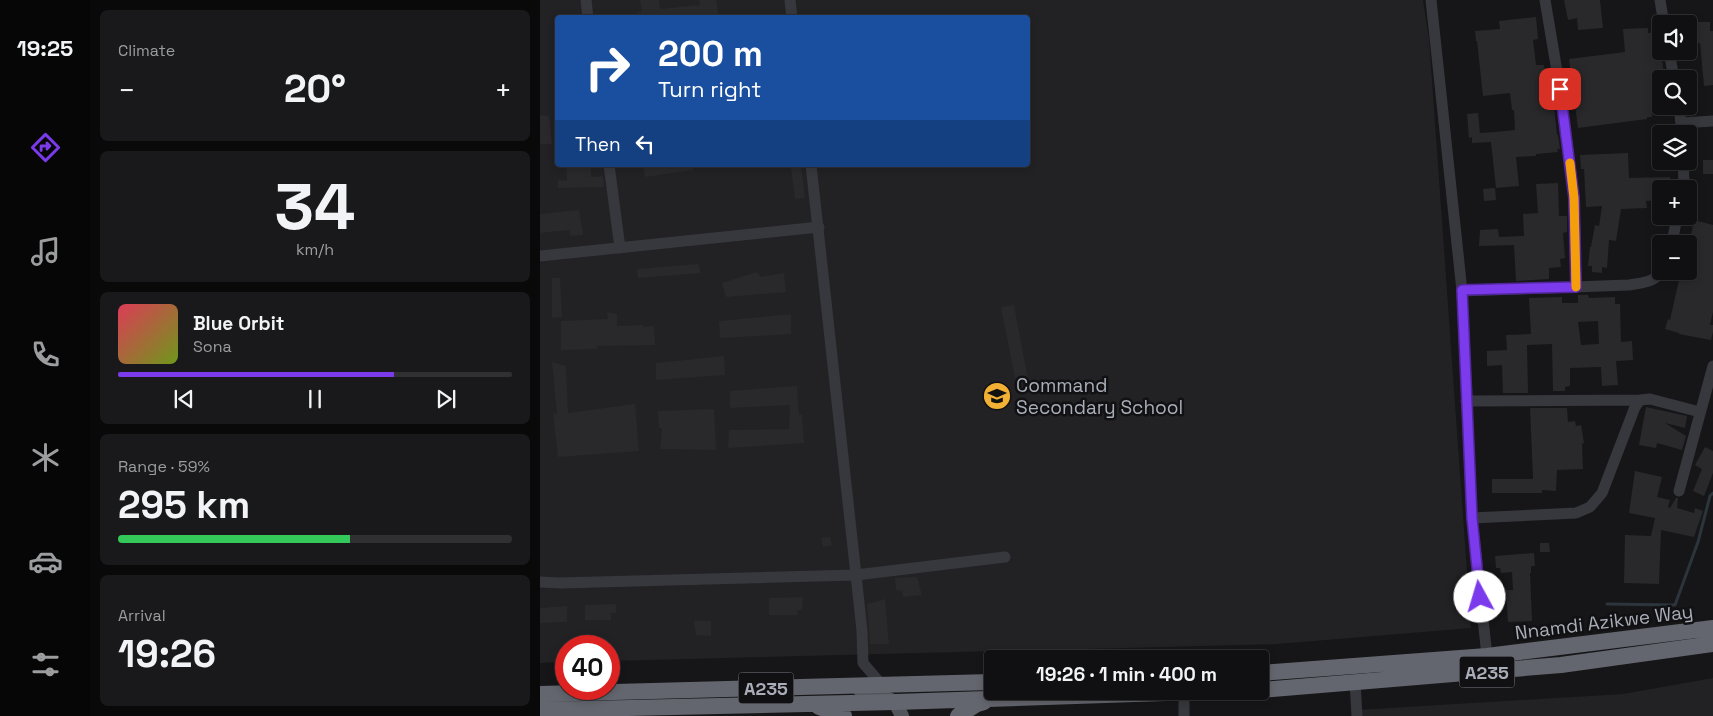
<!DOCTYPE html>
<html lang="en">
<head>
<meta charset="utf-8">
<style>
	:root { --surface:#101012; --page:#19191b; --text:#f1f3f6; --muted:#9c9d9f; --line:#303032; --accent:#7c3aed }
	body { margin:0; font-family:"Space Grotesk",sans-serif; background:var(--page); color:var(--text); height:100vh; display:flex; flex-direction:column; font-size:19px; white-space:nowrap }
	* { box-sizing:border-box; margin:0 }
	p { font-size:16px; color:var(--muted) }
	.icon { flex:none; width:28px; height:28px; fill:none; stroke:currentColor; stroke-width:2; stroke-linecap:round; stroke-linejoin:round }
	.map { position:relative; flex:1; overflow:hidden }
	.details { display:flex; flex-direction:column; gap:10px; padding:10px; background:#09090a; width:450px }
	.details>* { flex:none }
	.guide { position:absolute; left:15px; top:15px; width:475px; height:152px; border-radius:5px; box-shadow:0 2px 8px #0003,0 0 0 1px var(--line); background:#1a4fa0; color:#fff; overflow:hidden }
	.fabs { position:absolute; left:1112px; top:15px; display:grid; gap:10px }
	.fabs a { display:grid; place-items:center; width:45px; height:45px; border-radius:5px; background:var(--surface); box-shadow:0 2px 8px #0003,0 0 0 1px var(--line); font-size:25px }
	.speed { position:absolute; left:15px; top:635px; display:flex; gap:10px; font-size:25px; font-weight:700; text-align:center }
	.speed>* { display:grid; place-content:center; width:65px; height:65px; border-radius:50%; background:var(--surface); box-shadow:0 2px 8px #0003,0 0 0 1px var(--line); line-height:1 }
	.speed .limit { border:8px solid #d22; background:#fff; color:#111 }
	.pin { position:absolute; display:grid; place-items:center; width:42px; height:42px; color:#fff; margin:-21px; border-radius:10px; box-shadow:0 2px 8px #0006 }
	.me { position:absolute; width:55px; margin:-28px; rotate:354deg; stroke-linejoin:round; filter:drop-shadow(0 0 4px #0008) }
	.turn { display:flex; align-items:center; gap:18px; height:105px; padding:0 20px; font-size:22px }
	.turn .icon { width:65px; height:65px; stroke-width:2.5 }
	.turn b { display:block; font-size:35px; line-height:42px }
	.then { display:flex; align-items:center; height:48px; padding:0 20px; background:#0003; gap:10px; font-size:19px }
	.big { font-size:38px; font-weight:700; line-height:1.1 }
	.details .card { flex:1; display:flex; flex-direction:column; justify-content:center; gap:8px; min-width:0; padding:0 18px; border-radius:8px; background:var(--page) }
	.details .dial { align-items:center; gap:0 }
	.dial b { font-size:65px; line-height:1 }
	.song { display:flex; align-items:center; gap:15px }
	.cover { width:60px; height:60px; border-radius:8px; background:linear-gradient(135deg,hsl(350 70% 55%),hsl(80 70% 35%)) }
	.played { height:5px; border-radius:2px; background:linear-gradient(90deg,var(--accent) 70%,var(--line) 70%) }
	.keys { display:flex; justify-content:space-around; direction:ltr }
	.heat { display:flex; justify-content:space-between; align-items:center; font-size:28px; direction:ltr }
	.charge { height:8px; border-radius:4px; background:linear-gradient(90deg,#34c759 59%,var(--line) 0) }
	.trip { position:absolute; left:444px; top:650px; width:285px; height:50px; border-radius:5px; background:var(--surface); box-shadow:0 2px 8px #0003,0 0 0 1px var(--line); font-weight:700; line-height:50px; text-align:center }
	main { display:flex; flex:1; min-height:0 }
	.tabs { display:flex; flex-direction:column; width:90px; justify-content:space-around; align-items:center; background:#060607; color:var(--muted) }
	.tabs .icon { width:35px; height:35px }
	.tabs .active { color:var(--accent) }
	.tabs b { font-size:22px; color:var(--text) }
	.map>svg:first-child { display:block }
</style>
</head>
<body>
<main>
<nav class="tabs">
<b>19:25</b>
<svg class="icon active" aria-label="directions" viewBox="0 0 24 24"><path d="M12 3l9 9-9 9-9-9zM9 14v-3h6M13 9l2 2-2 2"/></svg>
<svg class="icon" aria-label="music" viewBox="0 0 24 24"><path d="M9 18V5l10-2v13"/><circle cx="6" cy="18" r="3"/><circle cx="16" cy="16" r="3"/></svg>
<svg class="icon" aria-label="phone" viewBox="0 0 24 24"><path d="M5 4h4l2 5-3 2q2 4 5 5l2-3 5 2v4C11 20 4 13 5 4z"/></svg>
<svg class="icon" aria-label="climate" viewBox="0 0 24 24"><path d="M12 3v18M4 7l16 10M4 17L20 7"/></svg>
<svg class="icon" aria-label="car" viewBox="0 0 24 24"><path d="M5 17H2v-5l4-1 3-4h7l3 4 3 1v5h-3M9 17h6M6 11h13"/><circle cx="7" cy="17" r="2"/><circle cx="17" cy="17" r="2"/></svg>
<svg class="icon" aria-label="filters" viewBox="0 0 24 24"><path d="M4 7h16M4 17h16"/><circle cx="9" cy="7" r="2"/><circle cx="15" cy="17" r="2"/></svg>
</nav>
<section class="details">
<div class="card"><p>Climate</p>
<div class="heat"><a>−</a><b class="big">20°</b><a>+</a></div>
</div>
<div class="card dial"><b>34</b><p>km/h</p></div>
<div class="card">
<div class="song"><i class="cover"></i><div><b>Blue Orbit</b><p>Sona</p></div></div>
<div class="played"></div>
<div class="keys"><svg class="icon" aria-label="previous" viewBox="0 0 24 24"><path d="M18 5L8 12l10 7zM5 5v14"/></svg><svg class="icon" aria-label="pause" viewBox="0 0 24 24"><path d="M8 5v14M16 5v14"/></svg><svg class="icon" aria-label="next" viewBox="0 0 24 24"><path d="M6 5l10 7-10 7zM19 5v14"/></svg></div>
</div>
<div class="card"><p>Range · 59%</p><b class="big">295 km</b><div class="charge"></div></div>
<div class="card"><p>Arrival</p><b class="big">19:26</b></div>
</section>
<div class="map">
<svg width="1173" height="716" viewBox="0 0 1173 716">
	<rect width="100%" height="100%" fill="#161618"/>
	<path fill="#222225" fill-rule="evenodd" d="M0,0H883L889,39L931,628L737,644L69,661V646H26V662L0,663ZM18,18H488V165H18Z
		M1173,678V716H819L817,710L1083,694Z"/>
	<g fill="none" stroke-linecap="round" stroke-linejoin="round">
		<path stroke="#2c353c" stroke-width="3" d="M1067,604L1135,605L1158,542L1170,496L1173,493"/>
	</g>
	<path fill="#29292c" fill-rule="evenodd" d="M100,0H119L120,9L160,5L159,0H176L179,18H99V12L102,11Z
		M1024,0H1060L1063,28L1038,30L1037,18L1028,20Z
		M996,17L998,39L993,40L996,65H1004L1008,97H1013L1017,135H1018L1020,149H1017L1018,152L996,154V156L976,157L979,186L956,188L951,142L932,143V137L929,138L927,114L938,113L940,133L955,132L975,130L974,110H972L970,93L943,96L937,41H936L935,31L960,29L959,21Z
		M1149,22H1170V31H1173V85L1164,86L1160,43H1151V36H1149Z
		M1108,28V33L1116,32L1117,56H1122L1124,79H1121V103L1112,104V117H1107V119L1038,128L1029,59L1085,52L1083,29Z
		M0,115L9,116L12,144H0Z
		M1088,153L1089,178L1130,177V189H1121V200L1106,201L1107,208L1081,209L1076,241L1069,240L1067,268L1062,267V273L1052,272V266H1048L1050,247H1051L1055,225L1059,226L1062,206L1046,207L1044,169H1041L1040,155Z
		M1163,160H1173V174H1163Z
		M26,165H51V177L63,176L64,187L18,188V180L27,181Z
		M103,165H153V170L105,177Z
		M261,167L265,198L255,199L251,168Z
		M1018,183L1019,216H1027V232L1023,233L1025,258L1020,259L1021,267L1009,268V279L976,281L974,245L939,246L940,230L958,229L959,237L984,236L983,214L998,213L996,184Z
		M955,188L956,200L944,201L943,189Z
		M39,210L43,235L30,236V230L0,233V214Z
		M1154,220L1173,225V312L1170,325H1173V332L1171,340L1139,334V333L1125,329L1128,319L1130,320L1141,271H1149V244Z
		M158,264L161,273L98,278L97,269Z
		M217,272L221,277L244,273L246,292L186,297L182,283Z
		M12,278H20L22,317L12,318Z
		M1038,295H1048L1049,298L1075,297V304H1080L1081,342L1092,341L1093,360L1076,361L1078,385L1062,386L1061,367L1030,368V386L1025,387V391H1013L1012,344L987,345L988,393H963L962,365L947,366V351L967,350L966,335L991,334L989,298L1022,297V303H1038ZM1058,321L1059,344L1041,345L1038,322Z
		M474,305L488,380L476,383L461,307Z
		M67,312L77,314V326L103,325V327L114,326L115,345L57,346V349L21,350V321L68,319Z
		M251,314V334L180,338L179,321Z
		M184,356L185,375L116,380V363Z
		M12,362L26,366L28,413L95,404L99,451L18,457L13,413L17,414Z
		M257,386L259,415H262L264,443L188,448L189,430L249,429L250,405L190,408V391Z
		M1106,407L1147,416L1145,428L1125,423L1146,436L1142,450L1117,443L1116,448L1099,445Z
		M990,408H1027L1028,422L1035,421L1036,426L1041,425L1044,443L1042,444L1043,469L1017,470L1016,491L1002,490V493H952V479H993Z
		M174,409L176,450L120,449L122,428H119L118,411Z
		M1165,447L1173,451V473L1164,496L1153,491L1162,469L1155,465Z
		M1095,471L1122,477L1117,497L1130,500L1128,507L1130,508L1136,498H1138L1137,508L1154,513L1155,508L1163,511L1154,537L1121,530L1119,584L1084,583L1085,535L1111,536L1115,518L1089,513Z
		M290,537L292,545L283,547L281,538Z
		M1000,543H1009L1010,552H1000Z
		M994,553L995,566H991V573H990L992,621L968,622L966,590H973L972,572L961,573L960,568H956L955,556Z
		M377,577L382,595L363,597L362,591L356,590L355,578Z
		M263,597L262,610H257L258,615H229V598Z
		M345,599L349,644H330L327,604Z
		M76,604V613H71V620H45V605Z
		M27,606V622L0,623V608Z
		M154,621H171V636L156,635Z"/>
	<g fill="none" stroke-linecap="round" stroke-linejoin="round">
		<path stroke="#37383d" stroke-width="11" d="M46,0L48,18
			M250,0L252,18
			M891,0L922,291L932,518L947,656
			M1005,0L1020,89L1034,198L1036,287
			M1120,0L1124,24
			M1129,51L1134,79
			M1139,106L1142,134
			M1142,123L1173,121
			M69,165L80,248
			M271,165L316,575L322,631L323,663L342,685
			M1143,189L1144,182L1143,161
			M1132,244L1137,216
			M0,256L279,227
			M922,291L1089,285C1102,283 1115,282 1122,271
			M926,401L1100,400L1110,399L1160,412
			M1139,491L1173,366
			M932,518L1036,513L1050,507L1062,493L1095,407L1100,400
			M0,582L20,583L316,575L465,557
			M815,682L817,716
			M644,716V693"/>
		<path stroke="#53555c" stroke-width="14" d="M319,689L330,690L355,702L362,716"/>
		<path stroke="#63666e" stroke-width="16" d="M720,673L947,656L1173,628
			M720,690L1021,665L1173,644
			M0,694L452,682
			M279,707L304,716
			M0,710L355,702L685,691
			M418,716L437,704L444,702"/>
	</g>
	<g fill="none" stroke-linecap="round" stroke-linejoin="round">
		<defs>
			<path id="route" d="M940,597L932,518L922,290L1036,287L1034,198L1020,89"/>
		</defs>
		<use href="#route" stroke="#51269a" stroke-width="12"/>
		<use href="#route" stroke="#7c3aed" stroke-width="9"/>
		<path stroke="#f59e0b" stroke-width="9" d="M1030,163L1034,198L1036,287"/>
	</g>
	<defs>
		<symbol id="school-disc" viewBox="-11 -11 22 22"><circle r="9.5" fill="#f2b134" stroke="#111113"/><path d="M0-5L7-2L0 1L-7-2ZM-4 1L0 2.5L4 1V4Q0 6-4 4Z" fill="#111"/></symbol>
	</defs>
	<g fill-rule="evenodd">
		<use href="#school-disc" x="441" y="380" width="32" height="32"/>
	</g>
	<g text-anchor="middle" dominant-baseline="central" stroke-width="5" stroke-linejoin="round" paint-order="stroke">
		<g fill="#111113" stroke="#7b7e86" stroke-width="1">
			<rect x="919.5" y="656.5" width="55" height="31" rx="4"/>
			<rect x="198.5" y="672.5" width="55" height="31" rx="4"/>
		</g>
		<g font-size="18" font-weight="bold" fill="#a8adb8">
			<text x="947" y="672">A235</text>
			<text x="226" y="688">A235</text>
		</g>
		<g font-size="19" fill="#a8adb8" stroke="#111113" text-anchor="start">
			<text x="476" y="385">Command<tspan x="476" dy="22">Secondary School</tspan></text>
		</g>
		<g font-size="19" fill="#a8adb8" stroke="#111113">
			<text transform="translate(1064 622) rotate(-7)">Nnamdi Azikwe Way</text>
		</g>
	</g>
</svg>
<div class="fabs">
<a><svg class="icon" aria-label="sound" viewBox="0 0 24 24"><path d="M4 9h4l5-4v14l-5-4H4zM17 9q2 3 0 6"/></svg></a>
<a><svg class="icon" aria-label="search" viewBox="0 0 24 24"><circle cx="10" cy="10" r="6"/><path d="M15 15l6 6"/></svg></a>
<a><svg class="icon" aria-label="layers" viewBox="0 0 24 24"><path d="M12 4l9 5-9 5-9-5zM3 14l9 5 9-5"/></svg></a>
<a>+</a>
<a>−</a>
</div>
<div class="speed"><div class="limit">40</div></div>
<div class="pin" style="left:1020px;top:89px;background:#d93025"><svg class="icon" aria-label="arrive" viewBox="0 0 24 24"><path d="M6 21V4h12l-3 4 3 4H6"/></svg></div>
<svg class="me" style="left:940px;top:597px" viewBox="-20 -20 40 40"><circle r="19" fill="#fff"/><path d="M0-13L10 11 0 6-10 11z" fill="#7c3aed"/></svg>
<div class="trip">19:26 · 1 min · 400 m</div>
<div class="guide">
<div class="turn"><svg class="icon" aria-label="right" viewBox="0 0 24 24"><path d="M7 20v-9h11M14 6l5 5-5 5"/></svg><div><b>200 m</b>Turn right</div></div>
<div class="then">Then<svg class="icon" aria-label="left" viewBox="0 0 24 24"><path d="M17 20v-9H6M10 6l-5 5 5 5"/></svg></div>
</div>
</div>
</main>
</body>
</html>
